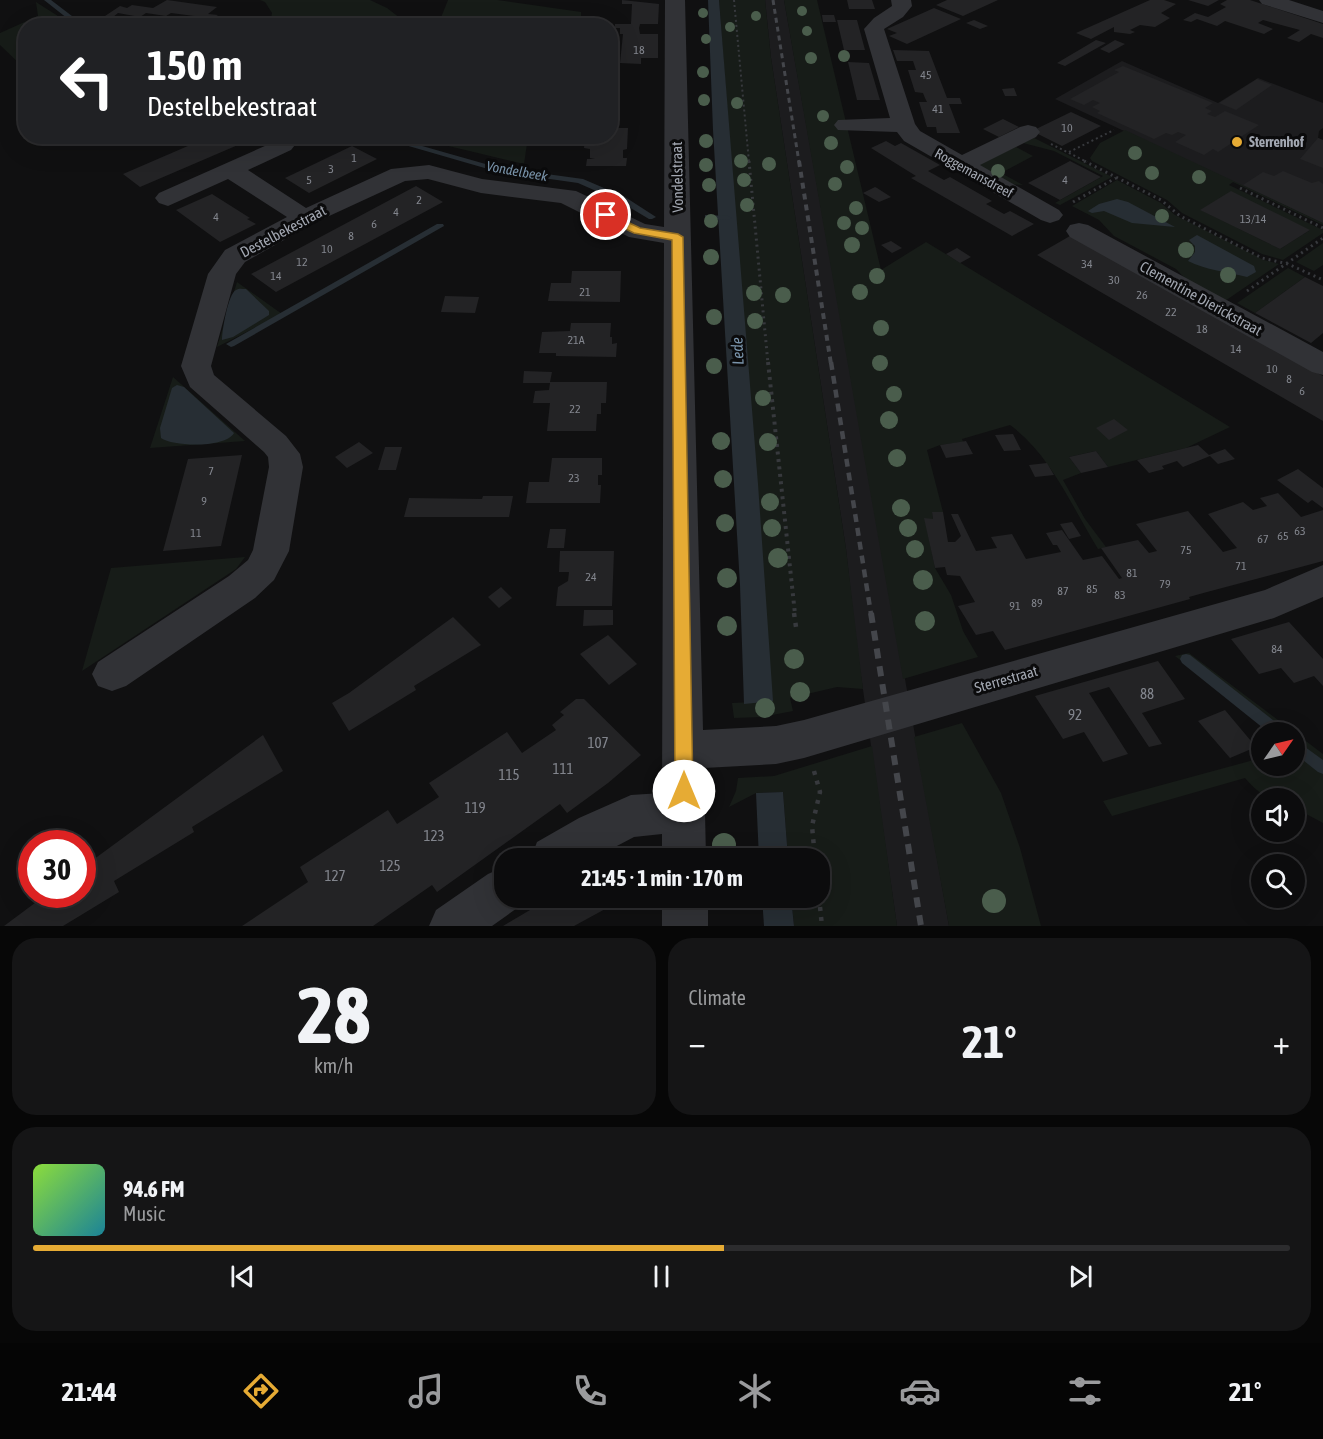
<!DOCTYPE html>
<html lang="en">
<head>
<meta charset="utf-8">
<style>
	:root { --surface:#0c0c0d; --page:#151516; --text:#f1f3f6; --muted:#9a9b9d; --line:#2c2c2e; --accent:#e6ab34 }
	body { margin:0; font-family:"Asap Condensed",sans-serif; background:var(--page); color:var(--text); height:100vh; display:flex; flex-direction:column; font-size:22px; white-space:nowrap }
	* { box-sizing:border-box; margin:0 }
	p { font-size:20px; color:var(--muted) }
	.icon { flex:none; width:33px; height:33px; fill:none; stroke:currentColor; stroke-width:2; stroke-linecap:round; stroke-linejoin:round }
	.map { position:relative; height:926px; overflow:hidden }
	.side { display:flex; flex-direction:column; gap:12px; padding:12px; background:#070707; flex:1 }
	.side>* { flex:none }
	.hud { position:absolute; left:18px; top:18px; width:600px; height:126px; border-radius:24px; box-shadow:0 6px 24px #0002,0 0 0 2px var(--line); background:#202124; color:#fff; overflow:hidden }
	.needle { width:39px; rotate:56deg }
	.buttons { position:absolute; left:1251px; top:722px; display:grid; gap:12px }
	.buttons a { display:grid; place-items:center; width:54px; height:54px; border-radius:50%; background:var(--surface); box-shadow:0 6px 24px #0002,0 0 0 2px var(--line); font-size:30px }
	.speed { position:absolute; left:18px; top:830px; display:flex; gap:12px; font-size:30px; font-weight:700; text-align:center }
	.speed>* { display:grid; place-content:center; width:78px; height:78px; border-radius:50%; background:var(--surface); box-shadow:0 6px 24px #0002,0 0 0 2px var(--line); line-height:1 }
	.speed .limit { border:9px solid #d22; background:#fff; color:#111 }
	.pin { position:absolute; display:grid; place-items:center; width:51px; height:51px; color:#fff; margin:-26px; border:3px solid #fff; border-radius:50%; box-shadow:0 2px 6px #0007 }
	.me { position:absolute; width:66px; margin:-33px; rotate:0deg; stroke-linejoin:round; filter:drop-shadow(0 0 4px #0008) }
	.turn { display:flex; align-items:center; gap:21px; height:126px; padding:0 30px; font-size:27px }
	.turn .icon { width:78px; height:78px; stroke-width:2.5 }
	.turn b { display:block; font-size:42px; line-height:51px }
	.big { font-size:45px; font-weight:700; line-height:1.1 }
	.side .tile { flex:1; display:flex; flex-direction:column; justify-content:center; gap:9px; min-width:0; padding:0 21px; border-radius:24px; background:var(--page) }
	.side .dial { align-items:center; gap:0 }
	.dial b { font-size:78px; line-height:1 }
	.song { display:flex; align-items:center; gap:18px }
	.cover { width:72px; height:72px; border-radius:9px; background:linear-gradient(135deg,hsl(90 70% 55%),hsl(190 70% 35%)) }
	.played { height:6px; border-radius:3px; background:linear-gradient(90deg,var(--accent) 55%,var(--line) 55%) }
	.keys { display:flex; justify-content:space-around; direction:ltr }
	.heat { display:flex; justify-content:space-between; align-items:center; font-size:33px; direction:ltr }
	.side .tiles { flex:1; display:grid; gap:12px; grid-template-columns:1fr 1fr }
	.tile:last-child { grid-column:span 2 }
	.trip { position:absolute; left:494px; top:848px; width:336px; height:60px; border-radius:24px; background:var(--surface); box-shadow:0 6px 24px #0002,0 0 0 2px var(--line); font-weight:700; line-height:60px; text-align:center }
	.menu { display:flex; height:96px; justify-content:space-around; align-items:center; background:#050505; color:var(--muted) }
	.menu .icon { width:42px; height:42px }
	.menu .current { color:var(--accent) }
	.menu b { font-size:27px; color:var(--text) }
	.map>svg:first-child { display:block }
</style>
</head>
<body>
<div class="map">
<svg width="1323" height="926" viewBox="0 0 1323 926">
	<rect width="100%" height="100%" fill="#101011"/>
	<path fill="#1c1c1e" d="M765,0H784L949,926H897L856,641L846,549L771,58Z
		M1122,61L1218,103L1258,78L1323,103V128L1319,131L1318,138L1323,140V223L1055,99Z"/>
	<path fill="#171c18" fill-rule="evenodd" d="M260,0H370L387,8L409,25H270L272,13L265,2Z
		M448,0H497L581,12V25H438Z
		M719,0H765L771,58L846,549L863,689L837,687L790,698L793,711L762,717L734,718L732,703L772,701Z
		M784,0H817L881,270L926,242L1230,427L1186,448L1108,467L1096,451L1069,457L1081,473L1063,480L1085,519L1106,547L1098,549C1072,507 1051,455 1010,425L962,439L963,442L940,445L927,450L943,512H932L933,519H925L935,568L951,595L963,631L978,657L903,679Z
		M36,2L72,25L26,26L25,69L0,45V33L38,16Z
		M1125,130L1323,223V225L1233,182L1229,185L1323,230V233L1283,260L1262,254L1182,213L1167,200L1092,161L1090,158L1100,143ZM1231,192L1309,230H1310L1280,249L1201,210Z
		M528,137L524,164L411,137L528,136Z
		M1034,138L1112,177L1060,205L1055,203L1103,176L1054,151L1023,143Z
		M1016,147L1033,156L1001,173L1023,185L1009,184L974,165Z
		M1117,180L1161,203L1175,215L1264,260L1279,264L1222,303L1193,287L1176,269L1114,236L1099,220L1072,206Z
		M1323,243V265L1314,271L1296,262Z
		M1288,268L1305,277L1255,313L1237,303Z
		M237,282L282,314L217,347Z
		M173,377L245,441L150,448Z
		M245,557L236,569L82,671L111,568Z
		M1189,653L1294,732H1274L1175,656Z
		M962,723L1001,793L1020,848L1041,926H949L914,737Z
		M1294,732L1323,754V823L1295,808L1294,798C1269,798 1262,798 1245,778L1112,816L1103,801L1261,758L1262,765H1294Z
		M872,746L897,926H794L791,897H819V858H788L783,792L756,793L729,807L736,791L738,778L774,776Z"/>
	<path fill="#272e34" d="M708,0H719L758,484L773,701L744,704L740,585L713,130Z
		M1117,199L1128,202L1175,227L1132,223L1104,211L1092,213L1088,211L1099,204Z
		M1197,235L1254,266L1256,272L1247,277C1228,272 1205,270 1188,261L1195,252V246L1189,240Z
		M246,289L269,311V315L233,337L222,340C222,331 228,294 236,290C239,288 242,289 246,289Z
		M177,385L184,387L234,433C226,448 174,447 161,438L160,428L172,388Z
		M783,792L788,858H759L756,793Z
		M762,897H791L794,926H764Z"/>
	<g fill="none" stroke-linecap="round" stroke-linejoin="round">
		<path fill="#272e34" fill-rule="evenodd" d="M44,0H51L85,26H77Z
			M374,136H387L496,167L583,179L625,197L656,217L652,219H649L619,201L578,183L495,171Z
			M705,215L728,216L732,218L728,220L708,219H705Z
			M437,224H443L444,226L234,346L231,347L226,344Z
			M1186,654L1190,655L1283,728L1285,732H1268L1182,663L1180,659L1182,655Z
			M1294,739L1323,760V774L1318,772L1294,753Z"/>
	</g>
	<path fill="#232325" d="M167,0L217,7L208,14L218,15L208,22L198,20L202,17L171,13L166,16L146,13L140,17L118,13L113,17L105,16L120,6L127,8L132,5L153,8Z
		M622,0L659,4L658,24H640L639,28L640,34H658V58H641V64L620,63L623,34H620V28H615V24H631L632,4H622Z
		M847,0H872L875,9H849Z
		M947,0H998L963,16L936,5Z
		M1150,0H1164L1176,4L1161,13L1170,18L1155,27L1140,25L1130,30L1135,32L1130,34L1114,32V27L1091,39L1076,33Z
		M1188,0H1219L1208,6Z
		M1227,0H1250L1323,24V38L1311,34L1299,42L1287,38L1300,30L1263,20L1258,23L1273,29L1264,34L1225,21L1217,26L1197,19L1191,22L1183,20L1195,13L1208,17L1226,7L1220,4Z
		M934,8L961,19L907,44L889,36L897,33L887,29Z
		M822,15H834L836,22H823Z
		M837,20H857L865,50H844Z
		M974,20L988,26L980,29L966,23Z
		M1096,40L1106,43L1065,66L1057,63Z
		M1115,40L1125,44L1109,53L1100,49Z
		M893,50L929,51L947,98H960L962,104H949L960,133H937L936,127H927L919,102H927L925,98L923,93L915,92L908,70H916L913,61H897Z
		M848,62L869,63L880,100H857Z
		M1123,66L1213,103L1205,108L1212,111L1207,114L1215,117L1225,111L1259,125L1218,152L1213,149L1204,155L1175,142L1186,135L1178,132L1172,135L1166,133L1154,139L1097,113L1100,111L1092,107L1100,103L1093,100L1084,105L1070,99L1119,72L1114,70Z
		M1257,79L1272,85L1236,110L1219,103Z
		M610,83H619L614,113H610Z
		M1014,88L1017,96H1005L1002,89Z
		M1071,112L1101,126L1062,146L1032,131Z
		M1003,119L1019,127L999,137L983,129Z
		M610,128H628L627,149L623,150V158H627L626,166H586L587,159H595L590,158V149L584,148L585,136H610Z
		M211,136H259L140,187L123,174Z
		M1318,138L1323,140V168L1300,159Z
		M886,141L895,146L901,143L940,165L928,171L944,180L950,177L992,201L986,204L1004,214L1010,211L1034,224L1012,236L911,178L916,176L871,148Z
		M352,146L377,159L309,193L285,178Z
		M1070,161L1101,177L1060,200L1028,183Z
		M1283,171L1312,183L1319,181L1323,184V223L1243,185L1263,172L1274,176Z
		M416,186L443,202L276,292L251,274Z
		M875,187L877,188L891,197L879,202L863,193Z
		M1231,191L1286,218L1310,230L1280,249L1200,210Z
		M212,194L250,218L247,219L256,224L220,242L176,210Z
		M1070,236L1323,376V421L1037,255Z
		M891,241L902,248L892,253L881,245Z
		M957,248L971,257L960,263L946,254Z
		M572,271H621L620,302L548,301L551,283H571Z
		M1305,277L1323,286V333L1311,343L1255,313Z
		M445,296L479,297L475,313L441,312Z
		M571,323H611L610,337H612V344L617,343L616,357L556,356V353H539L542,332L570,331Z
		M524,371L552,372L550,382H607L606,403H601V414H597L596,431H547L550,403H533L535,391L549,390L550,383H523Z
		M1114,419L1128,430L1109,440L1096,428Z
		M1013,434L1021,450L1004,451L995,435Z
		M966,441L973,454L946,458L940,445Z
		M359,442L373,453L347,468L335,457Z
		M1198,445L1209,455L1225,449L1235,459L1218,464L1210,456L1183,467L1177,461L1162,466L1164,469L1149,473L1137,460Z
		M385,447H402L396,470H378Z
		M1096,451L1108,467L1081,473L1069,457Z
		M242,455L221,546L163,551L188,459Z
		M552,458H602V475H598V485H601L600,503H526L529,482H549Z
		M1047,463L1054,475L1035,477L1029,465Z
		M1298,469L1323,488V508L1312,500L1308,503L1277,480Z
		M1278,493L1301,517L1323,510V561L1207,592L1189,597L1190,599L1005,650L993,631L976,635L958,606L975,602L960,576L947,575L945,567L935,568L924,518L933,519L932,512H943L948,542H955L961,536L951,514H958L976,551L997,548L991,537L1012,534L1026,559L1061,552L1057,545H1053L1046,533L1062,530L1083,560L1102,556L1119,579L1122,578L1101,548L1138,540L1149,553L1157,551L1136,524L1188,511L1223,552L1237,548L1208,514L1243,502L1253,510L1267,506L1260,498Z
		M483,496H513L509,517H404L409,498L482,499Z
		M1072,522L1081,536L1069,539L1060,524Z
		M550,529H566L564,548H547Z
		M560,551H614L612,606H556L558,587L568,581L569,572H559Z
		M501,587L512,598L499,608L488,597Z
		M584,610H613V625L583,626Z
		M453,617L481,645L414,686L416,690L349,731L332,703L349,693Z
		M1289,622L1323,659V686L1314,676L1294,683L1281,668L1259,674L1231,639Z
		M608,635L637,664L609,685L580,654Z
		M1158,661L1185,699L1142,713L1162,744L1149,747L1109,687L1089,693L1128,754L1103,762L1084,732L1063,739L1035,696Z
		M576,699H584L641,755L608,783L567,813L560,804L437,892L432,885L373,926H242L308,882L300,867L388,810L397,824L439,797L429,783L507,732L522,753L556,730L552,725L564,715L560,712Z
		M1225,710L1256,747L1230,758L1198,721Z
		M263,735L283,771L192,827L194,832L114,881L119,892L63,926H4L47,894H82V868Z
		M552,897H598L618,902L574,926H503Z"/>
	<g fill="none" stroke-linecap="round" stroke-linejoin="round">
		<path stroke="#37393d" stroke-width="2" stroke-dasharray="2 3" stroke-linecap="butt" d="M734,0L749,162
			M1051,144L1087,162
			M1069,152L1114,130"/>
		<path stroke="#37393d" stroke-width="3" stroke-dasharray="2 4" stroke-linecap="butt" d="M749,161L768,364
			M1084,161L1161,200L1180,216L1262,258L1288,264L1323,280
			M1240,188L1323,228
			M1073,202L1116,178
			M1247,291L1323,238"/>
		<path stroke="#37393d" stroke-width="4" stroke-dasharray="3 4.5" stroke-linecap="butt" d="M768,362L795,614"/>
		<path stroke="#37393d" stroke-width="4.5" stroke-dasharray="4 6" stroke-linecap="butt" d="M794,613L796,627
			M814,771L820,792L812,826L815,858
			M819,897L822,926"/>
		<path fill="#313236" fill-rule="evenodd" d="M665,0H685L703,730L776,726L804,720L1265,590L1323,565V597L1274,618L804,758L776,764L704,768L706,858H662V834L634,837L594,858H531L537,842L579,818L631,795L662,793L664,243L629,237L561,203L481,193L428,179L405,181L314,223L245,262L236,274L211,366L214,375L286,436L300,454L303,467L289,551L274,580L255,598L126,686L112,691L98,686L92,674L98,662L229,576L248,560L253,550L269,467L268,457L264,452L190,387L181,366L208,274L225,250L287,217L228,179L168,206L159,203L155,198L159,193L283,138L291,140L295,145L291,150L248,170L306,208L391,169L429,165L482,179L576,191L645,224L664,227Z
			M891,0H911L912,6L903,17L884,29L915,124L920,131L962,155L1020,127L1028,125L1036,127L1040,132L1036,137L980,165L1059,210L1063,215L1059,220L1050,223L1041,220L904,141L897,132L838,130L834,125L838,120L890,118L864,29L874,18L892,6Z
			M1259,0H1289L1323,11V23L1262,4Z
			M1079,223L1088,225L1323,352V375L1312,372L1070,237L1066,231L1070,225Z
			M504,867V897H524L520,906L492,926H429L436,910L488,874Z
			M662,897H708V926H662Z"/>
		<path stroke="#44464b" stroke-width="3" stroke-dasharray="5 4" stroke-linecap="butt" d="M773,0L799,162"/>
		<path stroke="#44464b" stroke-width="4" stroke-dasharray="6 5" stroke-linecap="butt" d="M799,161L831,364"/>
		<path stroke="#44464b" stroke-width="4.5" stroke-dasharray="8 6" stroke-linecap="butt" d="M831,362L871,614"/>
		<path stroke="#44464b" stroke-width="6" stroke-dasharray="10 8" stroke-linecap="butt" d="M871,613L921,926"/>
	</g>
	<g fill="#4a5d4c">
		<circle cx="802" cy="11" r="5"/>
		<circle cx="703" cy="13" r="5"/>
		<circle cx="756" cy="16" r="5"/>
		<circle cx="730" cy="27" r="5"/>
		<circle cx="807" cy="31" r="5"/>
		<circle cx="706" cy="39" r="5"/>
		<circle cx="844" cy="56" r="6"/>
		<circle cx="811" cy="58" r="6"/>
		<circle cx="703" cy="72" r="6"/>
		<circle cx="704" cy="100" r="6"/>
		<circle cx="737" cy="103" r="6"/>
		<circle cx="823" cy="116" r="6"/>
		<circle cx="706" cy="141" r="7"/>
		<circle cx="831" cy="143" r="7"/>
		<circle cx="1135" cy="153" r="7"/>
		<circle cx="741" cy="161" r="7"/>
		<circle cx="769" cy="164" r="7"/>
		<circle cx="706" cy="165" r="7"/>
		<circle cx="847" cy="167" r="7"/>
		<circle cx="998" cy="171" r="7"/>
		<circle cx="1152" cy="173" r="7"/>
		<circle cx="1199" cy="177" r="7"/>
		<circle cx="744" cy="180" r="7"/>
		<circle cx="835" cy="184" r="7"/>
		<circle cx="709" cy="185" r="7"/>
		<circle cx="747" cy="205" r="7"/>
		<circle cx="856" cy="208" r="7"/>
		<circle cx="1162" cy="216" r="7"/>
		<circle cx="711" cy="221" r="7"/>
		<circle cx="844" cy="223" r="7"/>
		<circle cx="862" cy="228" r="7"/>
		<circle cx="852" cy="245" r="8"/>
		<circle cx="1186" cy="250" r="8"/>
		<circle cx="711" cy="257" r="8"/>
		<circle cx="1228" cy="275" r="8"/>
		<circle cx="877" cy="276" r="8"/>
		<circle cx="860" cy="292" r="8"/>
		<circle cx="754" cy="293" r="8"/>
		<circle cx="783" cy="295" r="8"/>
		<circle cx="714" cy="317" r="8"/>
		<circle cx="755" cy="321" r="8"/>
		<circle cx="881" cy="328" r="8"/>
		<circle cx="880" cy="363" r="8"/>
		<circle cx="714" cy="366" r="8"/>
		<circle cx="894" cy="394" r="8"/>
		<circle cx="763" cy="398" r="8"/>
		<circle cx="889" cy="420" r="9"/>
		<circle cx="721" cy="441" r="9"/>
		<circle cx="768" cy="442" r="9"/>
		<circle cx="897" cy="458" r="9"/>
		<circle cx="723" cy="479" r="9"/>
		<circle cx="770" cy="502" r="9"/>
		<circle cx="901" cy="508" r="9"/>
		<circle cx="725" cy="523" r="9"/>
		<circle cx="772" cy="528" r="9"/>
		<circle cx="908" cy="528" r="9"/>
		<circle cx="915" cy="549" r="9"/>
		<circle cx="778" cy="558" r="10"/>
		<circle cx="727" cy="578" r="10"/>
		<circle cx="923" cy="580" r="10"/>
		<circle cx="925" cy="621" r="10"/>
		<circle cx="727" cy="626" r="10"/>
		<circle cx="794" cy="659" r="10"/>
		<circle cx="800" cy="692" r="10"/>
		<circle cx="765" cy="708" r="10"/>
		<circle cx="724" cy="845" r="12"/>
		<circle cx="994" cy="901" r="12"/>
	</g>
	<path fill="#e6ab34" stroke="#966f22" stroke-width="1.5" d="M606,212L640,228L678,234L683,237L693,791L690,797L684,800L678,797L675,791L672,240L634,233L602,218L601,215Z"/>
	<circle fill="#e6ab34" stroke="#0b0b0c" stroke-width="2" cx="1237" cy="142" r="6"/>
	<g text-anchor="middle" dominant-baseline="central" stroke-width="6" stroke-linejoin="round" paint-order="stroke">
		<g font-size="12" fill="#82858d">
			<text x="639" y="50">18</text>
			<text x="926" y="75">45</text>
			<text x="938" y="109">41</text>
			<text x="1067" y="128">10</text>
			<text x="354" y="158">1</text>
			<text x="331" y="169">3</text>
			<text x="309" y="180">5</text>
			<text x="1065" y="180">4</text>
			<text x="419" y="200">2</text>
			<text x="396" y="212">4</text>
			<text x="216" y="217">4</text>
			<text x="1253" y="219">13/14</text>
			<text x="374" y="224">6</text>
			<text x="351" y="236">8</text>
			<text x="327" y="249">10</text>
			<text x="302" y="262">12</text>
			<text x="1087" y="264">34</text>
			<text x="276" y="276">14</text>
			<text x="1114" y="280">30</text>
			<text x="585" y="292">21</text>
			<text x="1142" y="295">26</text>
			<text x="1171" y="312">22</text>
			<text x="1202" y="329">18</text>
			<text x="576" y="340">21A</text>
			<text x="1236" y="349">14</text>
			<text x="1272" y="369">10</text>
			<text x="1289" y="379">8</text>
			<text x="1302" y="391">6</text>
			<text x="575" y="409">22</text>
			<text x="211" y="471">7</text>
			<text x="574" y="478">23</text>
			<text x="204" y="501">9</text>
			<text x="1300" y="531">63</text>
			<text x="196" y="533">11</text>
			<text x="1283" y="536">65</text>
			<text x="1263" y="539">67</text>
			<text x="1186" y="550">75</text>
			<text x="1241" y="566">71</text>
			<text x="1132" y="573">81</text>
			<text x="591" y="577">24</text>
			<text x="1165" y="584">79</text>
			<text x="1092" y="589">85</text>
			<text x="1063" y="591">87</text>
			<text x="1120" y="595">83</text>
			<text x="1037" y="603">89</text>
			<text x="1015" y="606">91</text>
			<text x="1277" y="649">84</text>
		</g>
		<g font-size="14" font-weight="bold" fill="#a2a7b1" stroke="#0b0b0c" text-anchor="start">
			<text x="1249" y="142">Sterrenhof</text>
		</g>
		<g font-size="14" font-style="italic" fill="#7a94ab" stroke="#0b0b0c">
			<text transform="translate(517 171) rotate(10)">Vondelbeek</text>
		</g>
		<g font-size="14" fill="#a2a7b1" stroke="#0b0b0c">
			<text transform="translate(974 173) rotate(29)">Roggemansdreef</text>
		</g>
		<g font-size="15" fill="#a2a7b1" stroke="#0b0b0c">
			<text transform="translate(677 177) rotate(-91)">Vondelstraat</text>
			<text transform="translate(283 231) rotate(-28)">Destelbekestraat</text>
			<text transform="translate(1201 298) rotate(29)">Clementine Dierickstraat</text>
			<text transform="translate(1006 679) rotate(-16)">Sterrestraat</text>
		</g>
		<g font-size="15" fill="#82858d">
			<text x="1147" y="693">88</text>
			<text x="1075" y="714">92</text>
			<text x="598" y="742">107</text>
			<text x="563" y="768">111</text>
			<text x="509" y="774">115</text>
			<text x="475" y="807">119</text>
			<text x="434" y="835">123</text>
			<text x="390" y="865">125</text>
			<text x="335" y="875">127</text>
		</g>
		<g font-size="16" font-style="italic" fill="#7a94ab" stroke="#0b0b0c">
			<text transform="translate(737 351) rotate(-93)">Lede</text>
		</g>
	</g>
</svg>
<div class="buttons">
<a><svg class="needle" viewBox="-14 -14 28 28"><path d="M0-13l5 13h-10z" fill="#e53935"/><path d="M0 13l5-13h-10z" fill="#9a9b9d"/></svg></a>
<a><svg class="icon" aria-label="sound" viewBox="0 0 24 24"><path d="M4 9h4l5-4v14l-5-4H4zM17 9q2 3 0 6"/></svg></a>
<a><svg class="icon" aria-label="search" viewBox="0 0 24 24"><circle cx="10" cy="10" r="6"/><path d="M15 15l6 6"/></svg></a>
</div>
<div class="speed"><div class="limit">30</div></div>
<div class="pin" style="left:606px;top:215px;background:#d93025"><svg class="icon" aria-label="arrive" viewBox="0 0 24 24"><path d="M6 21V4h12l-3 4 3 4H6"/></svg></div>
<svg class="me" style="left:684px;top:791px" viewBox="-20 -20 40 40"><circle r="19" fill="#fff"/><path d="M0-13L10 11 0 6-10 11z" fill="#e6ab34"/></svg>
<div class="trip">21:45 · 1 min · 170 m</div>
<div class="hud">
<div class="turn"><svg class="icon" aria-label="left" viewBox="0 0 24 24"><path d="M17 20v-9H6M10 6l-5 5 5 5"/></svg><div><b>150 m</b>Destelbekestraat</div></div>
</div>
</div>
<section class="side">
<div class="tiles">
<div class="tile dial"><b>28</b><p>km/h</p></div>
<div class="tile"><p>Climate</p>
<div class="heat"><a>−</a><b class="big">21°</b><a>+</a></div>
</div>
<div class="tile">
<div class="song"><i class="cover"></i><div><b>94.6 FM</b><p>Music</p></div></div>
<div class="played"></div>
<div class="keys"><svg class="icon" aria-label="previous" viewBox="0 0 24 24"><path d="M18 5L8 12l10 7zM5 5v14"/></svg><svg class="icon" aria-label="pause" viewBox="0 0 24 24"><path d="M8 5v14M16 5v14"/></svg><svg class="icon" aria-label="next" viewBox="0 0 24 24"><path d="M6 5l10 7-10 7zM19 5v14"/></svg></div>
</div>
</div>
</section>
<nav class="menu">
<b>21:44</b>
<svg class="icon current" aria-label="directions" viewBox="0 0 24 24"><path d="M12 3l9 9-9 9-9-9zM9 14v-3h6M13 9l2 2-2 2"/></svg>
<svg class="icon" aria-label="music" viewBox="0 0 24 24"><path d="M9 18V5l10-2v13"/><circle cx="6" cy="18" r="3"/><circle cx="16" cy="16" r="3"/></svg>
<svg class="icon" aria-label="phone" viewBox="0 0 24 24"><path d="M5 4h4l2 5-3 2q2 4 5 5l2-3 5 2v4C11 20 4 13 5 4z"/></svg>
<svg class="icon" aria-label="climate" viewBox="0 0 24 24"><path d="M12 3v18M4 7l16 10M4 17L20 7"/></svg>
<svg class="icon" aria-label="car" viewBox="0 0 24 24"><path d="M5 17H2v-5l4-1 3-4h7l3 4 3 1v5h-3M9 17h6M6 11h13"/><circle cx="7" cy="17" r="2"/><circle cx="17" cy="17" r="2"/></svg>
<svg class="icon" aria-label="filters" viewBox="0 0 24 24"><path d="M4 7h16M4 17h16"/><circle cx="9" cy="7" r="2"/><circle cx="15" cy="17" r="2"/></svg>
<b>21°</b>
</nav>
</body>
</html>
